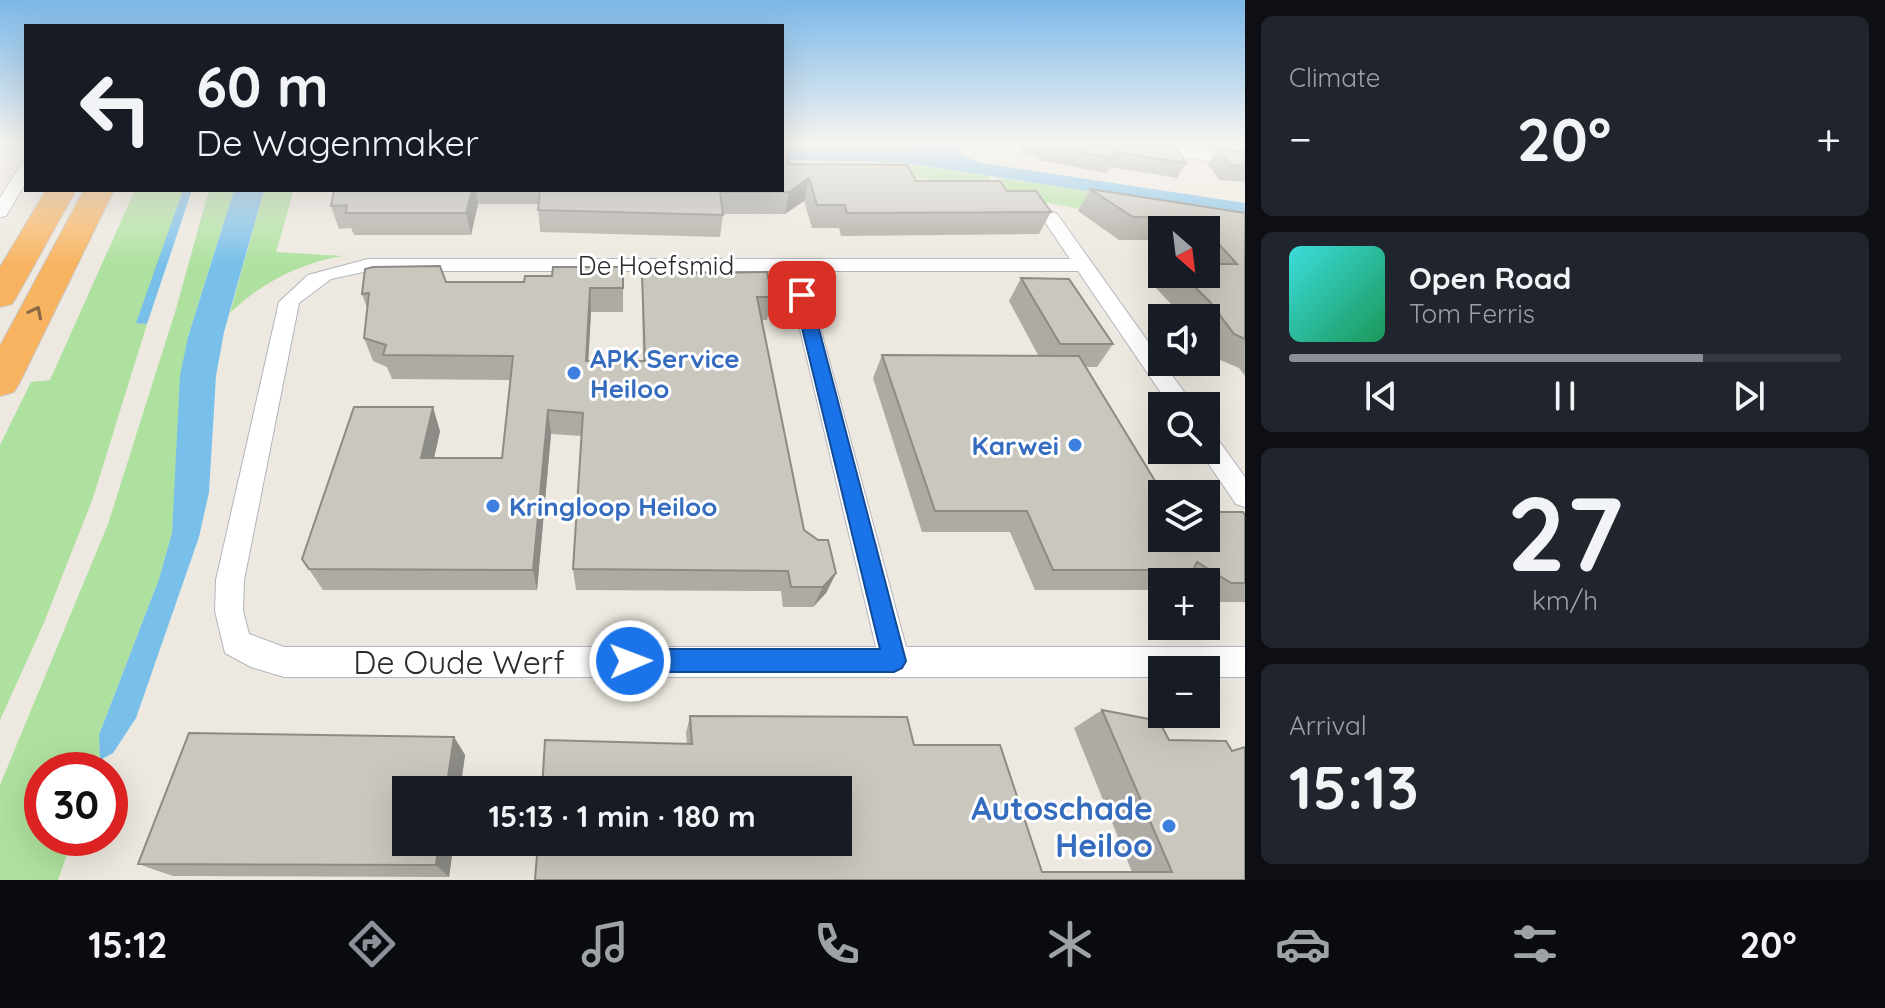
<!DOCTYPE html>
<html lang="en">
<head>
<meta charset="utf-8">
<style>
	:root { --surface:#171b24; --page:#20242c; --text:#f1f3f6; --muted:#9ea1a6; --line:#363941; --accent:#8c9099 }
	body { margin:0; font-family:Quicksand,sans-serif; background:var(--page); color:var(--text); height:100vh; display:flex; flex-direction:column; font-size:30px; white-space:nowrap }
	* { box-sizing:border-box; margin:0 }
	p { font-size:26px; color:var(--muted) }
	.icon { flex:none; width:44px; height:44px; fill:none; stroke:currentColor; stroke-width:2; stroke-linecap:round; stroke-linejoin:round }
	.map { position:relative; flex:1; overflow:hidden }
	.details { display:flex; flex-direction:column; gap:16px; padding:16px; background:#0d0f14; width:640px }
	.details>* { flex:none }
	.top-card { position:absolute; left:24px; top:24px; width:760px; height:168px; border-radius:0px; box-shadow:0 8px 32px #0002; background:#171b24; color:var(--text); overflow:hidden }
	.needle { width:52px; rotate:152deg }
	.buttons { position:absolute; left:1148px; top:216px; display:grid; gap:16px }
	.buttons a { display:grid; place-items:center; width:72px; height:72px; border-radius:0px; background:var(--surface); box-shadow:0 8px 32px #0002; font-size:40px }
	.speed { position:absolute; left:24px; top:752px; display:flex; gap:16px; font-size:40px; font-weight:700; text-align:center }
	.speed>* { display:grid; place-content:center; width:104px; height:104px; border-radius:50%; background:var(--surface); box-shadow:0 8px 32px #0002; line-height:1 }
	.speed .limit { border:12px solid #d22; background:#fff; color:#111 }
	.pin { position:absolute; display:grid; place-items:center; width:68px; height:68px; color:#fff; margin:-34px; border-radius:16px; box-shadow:0 4px 12px #0006 }
	.me { position:absolute; width:88px; margin:-44px; rotate:89deg; stroke-linejoin:round; filter:drop-shadow(0 0 6px #0008) }
	.turn { display:flex; align-items:center; gap:28px; height:168px; padding:0 40px; font-size:36px }
	.turn .icon { width:104px; height:104px; stroke-width:2.5 }
	.turn b { display:block; font-size:56px; line-height:68px }
	.big { font-size:60px; font-weight:800; line-height:1.1 }
	.details .card { flex:1; display:flex; flex-direction:column; justify-content:center; gap:12px; min-width:0; padding:0 28px; border-radius:12px; background:var(--page) }
	.details .dial { align-items:center; gap:0 }
	.dial b { font-size:104px; line-height:1 }
	.song { display:flex; align-items:center; gap:24px }
	.cover { width:96px; height:96px; border-radius:12px; background:linear-gradient(135deg,hsl(180 70% 55%),hsl(150 70% 35%)) }
	.played { height:8px; border-radius:4px; background:linear-gradient(90deg,var(--accent) 75%,var(--line) 75%) }
	.keys { display:flex; justify-content:space-around; direction:ltr }
	.heat { display:flex; justify-content:space-between; align-items:center; font-size:44px; direction:ltr }
	.trip { position:absolute; left:392px; top:776px; width:460px; height:80px; border-radius:0px; background:var(--surface); box-shadow:0 8px 32px #0002; font-weight:800; line-height:80px; text-align:center }
	.dock { display:flex; height:128px; justify-content:space-around; align-items:center; background:#090b0e; color:var(--muted) }
	.dock .icon { width:56px; height:56px }
	.dock .current { color:var(--accent) }
	.dock b { font-size:36px; color:var(--text) }
	main { display:flex; flex:1; min-height:0 }
	.map>svg:first-child { display:block }
</style>
</head>
<body>
<main>
<div class="map">
<svg width="1245" height="880" viewBox="0 0 1245 880">
	<rect width="100%" height="100%" fill="#ede9e0"/>
	<path fill="#aee19f" d="M879,160L990,176L991,189L887,173Z
		M1001,178L1225,212L1206,230H1188L1002,194Z
		M135,190H183L137,323L147,324L93,498L43,625L0,720V445L31,382L50,380Z
		M209,190H234L188,337L172,533L159,579L99,735L100,760L97,770H42V838H73L58,880H0V785L108,524L176,309Z
		M264,190H294L276,252L343,256C300,263 261,283 230,313Z"/>
	<path fill="#78bfea" d="M930,143H955L966,157L982,163L1245,203V224L1225,212L899,162L782,160V148H907Z
		M183,190H192L147,324L136,323Z
		M234,190H264L224,332L216,376L209,492L199,537L136,718L113,753L100,760L99,735L159,579L172,533L180,376L188,337Z"/>
	<g fill="none" stroke-linecap="round" stroke-linejoin="round">
		<defs>
			<path id="street" d="M1093,143H1136L1245,155V165L1100,148Z
				M26,163V182L6,216L0,217V198L20,165Z
				M1018,197L1057,214L1194,406H1170L1078,271H805L906,647H1245V677H1206V670H1162V677H284L251,667L225,653L215,611L216,580L279,302L308,275L368,259H1070L1045,222L1012,206V198ZM368,271H786L876,647H284L249,634L243,611L244,580L299,303L331,279Z
				M1206,432L1214,434L1245,477V507L1236,504L1199,450H1206Z"/>
			<path id="highway" d="M46,190H76L17,296L12,304L0,307V267Z
				M84,190H114L20,382L14,392L0,396V346Z"/>
		</defs>
		<use href="#street" stroke="#b3b4bf" stroke-width="2"/>
		<use href="#highway" stroke="#c8c8c8" stroke-width="2"/>
		<use href="#street" fill="#fff" fill-rule="evenodd"/>
		<use href="#highway" fill="#f8b360" fill-rule="evenodd"/>
	</g>
	<path fill="#adaba3" d="M1021,143H1156L1186,163L1177,178L1110,167L1107,173L1039,160L1038,156L1022,154Z
		M1194,143H1235L1230,150L1245,152V182L1219,180L1208,164L1218,149L1197,147Z
		M789,164L916,181L1007,191L1051,212L1039,234L841,236L839,228H812L804,201L785,214H723L720,237L540,232L538,204H478L471,235H354L351,228L339,229L331,206L334,190H782Z
		M1090,189L1245,213V376L1239,368L1213,357L1206,347V318H1184L1155,287L1165,274H1206V230H1162V246H1156L1151,240H1119L1078,211Z
		M623,267V312H591L588,361H643L642,274L772,297L767,320H762L804,530L836,573L826,593L813,607H783L781,591L576,590L573,569L582,436L551,434L537,590H323L302,559L440,431L434,458H502L511,380L392,379L387,367L373,361L364,338L367,308L362,294L446,282H524Z
		M1021,278L1113,344L1097,367H1086L1162,538L1245,515V602H1206V582H1162V590H1035L1010,532H922L873,378L882,355H1038L1009,301Z
		M1102,710L1169,740L1232,751L1245,880H535L687,744L686,733L690,716L914,745L1042,872H1132L1074,728Z
		M454,737L465,755L449,877L173,876L138,864Z"/>
	<path fill="#8d8b85" d="M809,178L804,201L785,214L789,192Z
		M472,190H476L478,204L471,235L466,213Z
		M590,288L591,312L587,385L586,361Z
		M433,407L440,431L429,481L421,458Z
		M548,410L551,434L537,590L533,570Z
		M836,573L826,593L813,607L823,587Z
		M454,737L465,755L460,790H446Z
		M439,842H454L449,877L436,865Z"/>
	<path fill="#c9c7be" stroke="#8d8b85" stroke-width="2" d="M1045,143H1156L1175,145L1186,163L1114,152L1115,159L1045,146Z
		M1218,149L1245,152V166L1229,165Z
		M782,155H787L789,164L907,165L916,181H1000L1007,191H1036L1051,212L847,213L845,205H817L809,178L789,192H720L723,215L538,210L540,190H782Z
		M1090,189L1245,213V339L1234,334L1210,302L1182,274H1206V264H1237L1206,230L1199,223H1172L1166,217H1133Z
		M334,190H472L466,213H346L347,205L331,206Z
		M440,266L446,282H524L525,276H552L553,267H623V288H590L586,361H645L642,274L767,272L772,297H757L804,530L818,540H828L836,573L823,587H791L788,571L573,569L583,413L548,410L533,570L309,569L302,559L354,407H433L421,458H502L513,356L383,355L386,345L364,338L369,293L362,294L365,269L373,267Z
		M1021,278L1069,279L1113,344H1060Z
		M882,355L1079,356L1163,494L1162,538H1206V512H1243L1245,515V583H1231L1197,562L1193,570H1053L1027,511H935Z
		M1102,710L1159,721L1169,740L1226,741L1232,751L1245,747V880H535L538,842H838V790H542L545,740L692,744L690,716L907,717L914,745H1000L1042,872H1172Z
		M189,733L454,737L446,790H406V842H439L436,865L138,864Z"/>
	<defs><path id="oneway-chevron" d="M-2-3.5L2.5 0L-2 3.5" fill="none" stroke-width="1.6" stroke-linecap="round" stroke-linejoin="round" transform="scale(2)"/></defs>
	<use stroke="#886943" href="#oneway-chevron" transform="translate(36 312) rotate(-63)"/>
	<linearGradient id="sky" x2="0" y2="1"><stop stop-color="#7bb8e9"/><stop offset="0.54" stop-color="#f7f5f1"/><stop offset="1" stop-color="#f7f5f1" stop-opacity="0"/></linearGradient>
	<rect width="1245" height="266" fill="url(#sky)"/>
	<path fill="#1a73e8" stroke="#114b97" stroke-width="2" d="M802,290L810,295L906,661L902,668L894,672H630L622,668L619,661L622,653L630,649H880L794,295Z"/>
	<g fill="#3f7fe0" stroke="#fff" stroke-width="3">
		<circle cx="574" cy="373" r="8"/>
		<circle cx="1075" cy="445" r="8"/>
		<circle cx="493" cy="506" r="8"/>
		<circle cx="1169" cy="826" r="8"/>
	</g>
	<g text-anchor="middle" dominant-baseline="central" stroke-width="6" stroke-linejoin="round" paint-order="stroke">
		<g font-size="26" fill="#2c2c2c" stroke="#fff">
			<text x="656" y="265">De Hoefsmid</text>
		</g>
		<g font-size="26" font-weight="bold" fill="#366cbe" stroke="#fff" text-anchor="start">
			<text x="590" y="358">APK Service<tspan x="590" dy="30">Heiloo</tspan></text>
			<text x="1059" y="445" text-anchor="end">Karwei</text>
			<text x="509" y="506">Kringloop Heiloo</text>
		</g>
		<g font-size="32" fill="#2c2c2c" stroke="#fff">
			<text x="459" y="662">De Oude Werf</text>
		</g>
		<g font-size="32" font-weight="bold" fill="#366cbe" stroke="#fff" text-anchor="end">
			<text x="1153" y="808">Autoschade<tspan x="1153" dy="37">Heiloo</tspan></text>
		</g>
	</g>
</svg>
<div class="buttons">
<a><svg class="needle" viewBox="-14 -14 28 28"><path d="M0-13l5 13h-10z" fill="#e53935"/><path d="M0 13l5-13h-10z" fill="#9ea1a6"/></svg></a>
<a><svg class="icon" aria-label="sound" viewBox="0 0 24 24"><path d="M4 9h4l5-4v14l-5-4H4zM17 9q2 3 0 6"/></svg></a>
<a><svg class="icon" aria-label="search" viewBox="0 0 24 24"><circle cx="10" cy="10" r="6"/><path d="M15 15l6 6"/></svg></a>
<a><svg class="icon" aria-label="layers" viewBox="0 0 24 24"><path d="M12 4l9 5-9 5-9-5zM3 14l9 5 9-5"/></svg></a>
<a>+</a>
<a>−</a>
</div>
<div class="speed"><div class="limit">30</div></div>
<div class="pin" style="left:802px;top:295px;background:#d93025"><svg class="icon" aria-label="arrive" viewBox="0 0 24 24"><path d="M6 21V4h12l-3 4 3 4H6"/></svg></div>
<svg class="me" style="left:630px;top:661px" viewBox="-20 -20 40 40"><circle r="17" fill="#1a73e8" stroke="#fff" stroke-width="3"/><path d="M0-11L8 9 0 5-8 9z" fill="#fff"/></svg>
<div class="trip">15:13 · 1 min · 180 m</div>
<div class="top-card">
<div class="turn"><svg class="icon" aria-label="left" viewBox="0 0 24 24"><path d="M17 20v-9H6M10 6l-5 5 5 5"/></svg><div><b>60 m</b>De Wagenmaker</div></div>
</div>
</div>
<section class="details">
<div class="card"><p>Climate</p>
<div class="heat"><a>−</a><b class="big">20°</b><a>+</a></div>
</div>
<div class="card">
<div class="song"><i class="cover"></i><div><b>Open Road</b><p>Tom Ferris</p></div></div>
<div class="played"></div>
<div class="keys"><svg class="icon" aria-label="previous" viewBox="0 0 24 24"><path d="M18 5L8 12l10 7zM5 5v14"/></svg><svg class="icon" aria-label="pause" viewBox="0 0 24 24"><path d="M8 5v14M16 5v14"/></svg><svg class="icon" aria-label="next" viewBox="0 0 24 24"><path d="M6 5l10 7-10 7zM19 5v14"/></svg></div>
</div>
<div class="card dial"><b>27</b><p>km/h</p></div>
<div class="card"><p>Arrival</p><b class="big">15:13</b></div>
</section>
</main>
<nav class="dock">
<b>15:12</b>
<svg class="icon current" aria-label="directions" viewBox="0 0 24 24"><path d="M12 3l9 9-9 9-9-9zM9 14v-3h6M13 9l2 2-2 2"/></svg>
<svg class="icon" aria-label="music" viewBox="0 0 24 24"><path d="M9 18V5l10-2v13"/><circle cx="6" cy="18" r="3"/><circle cx="16" cy="16" r="3"/></svg>
<svg class="icon" aria-label="phone" viewBox="0 0 24 24"><path d="M5 4h4l2 5-3 2q2 4 5 5l2-3 5 2v4C11 20 4 13 5 4z"/></svg>
<svg class="icon" aria-label="climate" viewBox="0 0 24 24"><path d="M12 3v18M4 7l16 10M4 17L20 7"/></svg>
<svg class="icon" aria-label="car" viewBox="0 0 24 24"><path d="M5 17H2v-5l4-1 3-4h7l3 4 3 1v5h-3M9 17h6M6 11h13"/><circle cx="7" cy="17" r="2"/><circle cx="17" cy="17" r="2"/></svg>
<svg class="icon" aria-label="filters" viewBox="0 0 24 24"><path d="M4 7h16M4 17h16"/><circle cx="9" cy="7" r="2"/><circle cx="15" cy="17" r="2"/></svg>
<b>20°</b>
</nav>
</body>
</html>
